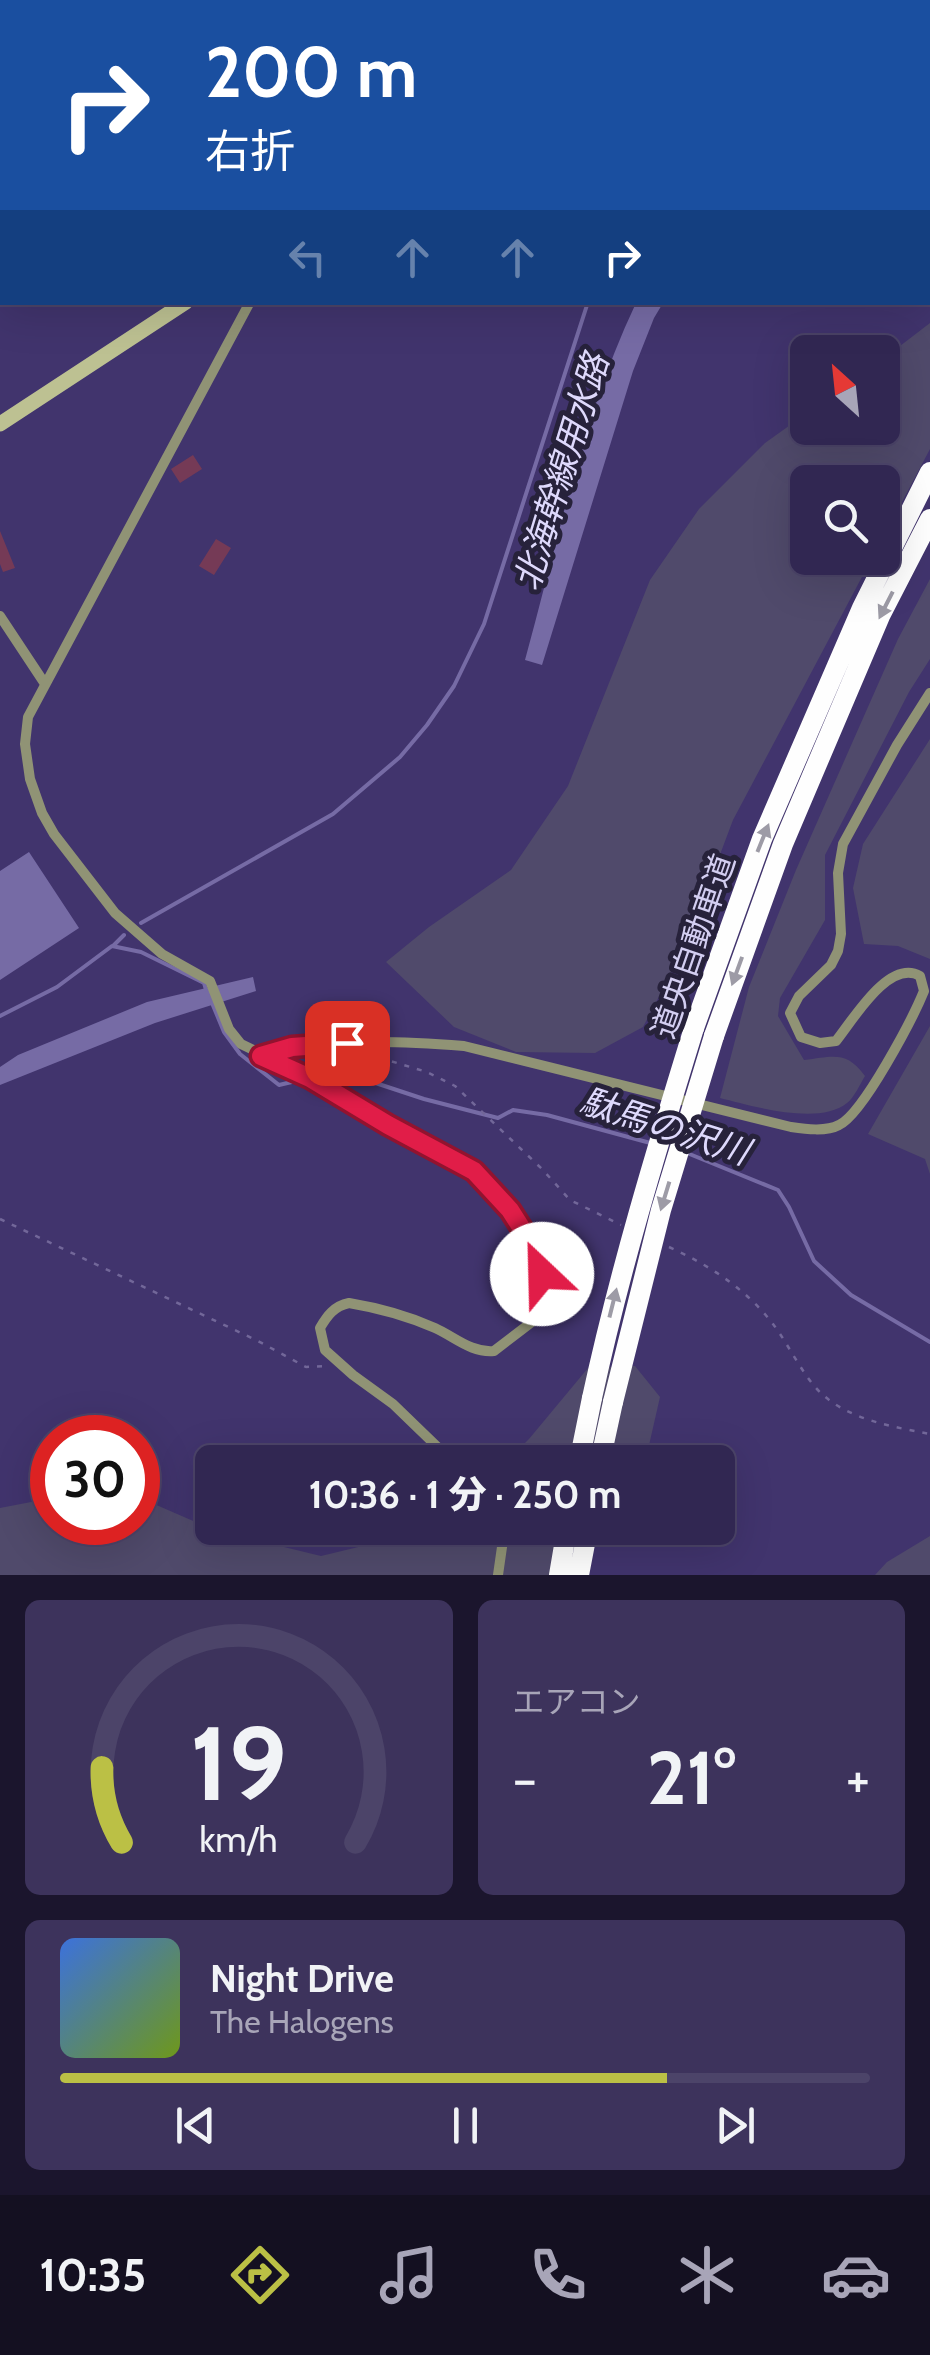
<!DOCTYPE html>
<html lang="ja">
<head>
<meta charset="utf-8">
<style>
	:root { --surface:#312752; --page:#3d335c; --text:#f1f3f6; --muted:#a8a5b8; --line:#4c4469; --accent:#bbc045 }
	body { margin:0; font-family:Cabin,"Noto Sans JP",sans-serif; background:var(--page); color:var(--text); height:100vh; display:flex; flex-direction:column; font-size:38px; white-space:nowrap }
	* { box-sizing:border-box; margin:0 }
	p { font-size:32px; color:var(--muted) }
	.icon { flex:none; width:55px; height:55px; fill:none; stroke:currentColor; stroke-width:2; stroke-linecap:round; stroke-linejoin:round }
	.map { position:relative; height:1575px; overflow:hidden }
	.drawer { display:flex; flex-direction:column; gap:25px; padding:25px; background:#1b152d; flex:1 }
	.drawer>* { flex:none }
	.top-card { position:absolute; left:0px; top:0px; width:930px; height:305px; box-shadow:0 10px 40px #0002,0 0 0 2px var(--line); background:#1a4fa0; color:#fff; overflow:hidden }
	.needle { width:65px; rotate:333deg }
	.buttons { position:absolute; left:790px; top:335px; display:grid; gap:20px }
	.buttons a { display:grid; place-items:center; width:110px; height:110px; border-radius:15px; background:var(--surface); box-shadow:0 10px 40px #0002,0 0 0 2px var(--line); font-size:50px }
	.speed { position:absolute; left:30px; top:1415px; display:flex; gap:20px; font-size:50px; font-weight:700; text-align:center }
	.speed>* { display:grid; place-content:center; width:130px; height:130px; border-radius:50%; background:var(--surface); box-shadow:0 10px 40px #0002,0 0 0 2px var(--line); line-height:1 }
	.speed .limit { border:15px solid #d22; background:#fff; color:#111 }
	.pin { position:absolute; display:grid; place-items:center; width:85px; height:85px; color:#fff; margin:-42px; border-radius:20px; box-shadow:0 5px 15px #0006 }
	.me { position:absolute; width:110px; margin:-55px; rotate:336deg; stroke-linejoin:round; filter:drop-shadow(0 0 8px #0008) }
	.turn { display:flex; align-items:center; gap:35px; height:210px; padding:0 40px; font-size:45px }
	.turn .icon { width:130px; height:130px; stroke-width:2.5 }
	.turn b { display:block; font-size:70px; line-height:85px }
	.lanes { display:flex; align-items:center; height:95px; padding:0 40px; background:#0003; justify-content:center; gap:50px; direction:ltr }
	.lanes .off { opacity:.35 }
	.big { font-size:75px; font-weight:800; line-height:1.1 }
	.drawer .tile { flex:1; display:flex; flex-direction:column; justify-content:center; gap:15px; min-width:0; padding:0 35px; border-radius:15px; background:var(--page) }
	.drawer .dial { align-items:center; gap:0 }
	.dial svg { height:260px; overflow:visible; fill:none; stroke:var(--line); stroke-width:7; stroke-linecap:round; text-anchor:middle }
	.dial text { fill:var(--text); stroke:none }
	.song { display:flex; align-items:center; gap:30px }
	.cover { width:120px; height:120px; border-radius:15px; background:linear-gradient(135deg,hsl(220 70% 55%),hsl(80 70% 35%)) }
	.played { height:10px; border-radius:5px; background:linear-gradient(90deg,var(--accent) 75%,var(--line) 75%) }
	.keys { display:flex; justify-content:space-around; direction:ltr }
	.heat { display:flex; justify-content:space-between; align-items:center; font-size:55px; direction:ltr }
	.drawer .tiles { flex:1; display:grid; gap:25px; grid-template-columns:1fr 1fr }
	.tile:last-child { grid-column:span 2 }
	.trip { position:absolute; left:195px; top:1445px; width:540px; height:100px; border-radius:15px; background:var(--surface); box-shadow:0 10px 40px #0002,0 0 0 2px var(--line); font-weight:800; line-height:100px; text-align:center }
	.tabs { display:flex; height:160px; justify-content:space-around; align-items:center; background:#141021; color:var(--muted) }
	.tabs .icon { width:70px; height:70px }
	.tabs .selected { color:var(--accent) }
	.tabs b { font-size:45px; color:var(--text) }
	.map>svg:first-child { display:block }
</style>
</head>
<body>
<div class="map">
<svg width="930" height="1575" viewBox="0 0 930 1575">
	<rect width="100%" height="100%" fill="#41346d"/>
	<path fill="#504a6b" d="M930,323V449L883,538L882,482H808V558H872L733,820L686,945L643,1027L595,1053L516,1052L454,1027L386,962L429,927L511,870L568,786L650,580L699,509L765,443L807,413L808,428H882L883,359Z
		M930,579V659L909,692L825,855V920L780,998L778,1016L804,1060C833,1057 846,1050 865,1076C860,1084 854,1098 847,1103C819,1126 752,1106 720,1098L749,987L796,870L898,639Z
		M930,739V959L898,946L864,944L853,888L863,844Z
		M930,1026V1174L925,1159L868,1134Z
		M635,1366L660,1397L647,1454L639,1462H506L529,1439L588,1368Z
		M138,1497L214,1530L321,1556L404,1536L420,1528H581L556,1575H0V1508L52,1498V1522H138Z
		M930,1536V1575H875L887,1562Z"/>
	<path fill="#766ba5" d="M636,303H663L654,318L633,371L542,665L525,660C558,540 583,415 636,303Z
		M29,852L79,928L0,980V871Z
		M253,977L256,991L155,1023L0,1085V1067L18,1055L147,1002Z"/>
	<g fill="none" stroke-linecap="round" stroke-linejoin="round">
		<path stroke="#766ba5" stroke-width="4" d="M900,2L904,0
			M141,923L333,814L400,757L427,725L454,686L484,624L588,302
			M113,946L124,935
			M212,1003L224,1032L240,1054L279,1085L296,1081
			M0,1016L57,987L112,946L141,952L204,983L206,990
			M324,1066L424,1099L498,1118L513,1110L547,1115L654,1144
			M687,1153L778,1190L789,1207L814,1261L851,1295L930,1342"/>
	</g>
	<path fill="#753a56" d="M193,455L202,469L180,483L171,469Z
		M0,531L15,568L3,572L0,564Z
		M216,539L231,548L214,575L199,566Z"/>
	<g fill="none" stroke-linecap="round" stroke-linejoin="round">
		<path stroke="#726799" stroke-width="2.5" stroke-dasharray="5 8" stroke-linecap="butt" d="M928,62L930,61
			M367,1054L427,1072L455,1086L542,1169L570,1200L621,1225
			M0,1219L258,1341L306,1367L326,1366
			M669,1247C709,1265 746,1289 773,1324C789,1345 804,1378 822,1394C850,1420 894,1427 930,1434"/>
		<path stroke="#909375" stroke-width="10" d="M150,2L152,0
			M0,182L2,179
			M250,302L28,717L25,744L30,779L42,813L54,834L115,913L162,954L210,981L229,1029L241,1044L310,1077L388,1125L474,1171L510,1210L538,1254L547,1293L541,1315L494,1351C471,1353 455,1337 435,1328C408,1316 379,1308 349,1303C334,1306 327,1316 320,1328L325,1350L353,1375L393,1404L453,1462
			M0,616L45,684
			M262,1055C327,1038 398,1041 464,1046L791,1127C805,1129 826,1132 839,1125C863,1114 913,1018 924,991L920,976C889,958 853,1020 836,1041L820,1043L801,1037L790,1013L799,996L831,965L838,951L841,934L838,873L843,844L897,745L930,693
			M498,1575L503,1540L499,1528"/>
		<path stroke="#909375" stroke-width="14" d="M641,2L645,0"/>
		<path stroke="#bdc192" stroke-width="15" d="M354,2V0
			M0,424L186,302"/>
		<path stroke="#fefefe" stroke-width="20" d="M694,1028L762,839L862,608L930,472
			M714,1036L783,844L880,616L930,519
			M579,1462L592,1398
			M600,1462L613,1402
			M559,1575L567,1528
			M579,1575L588,1528"/>
		<path stroke="#fefefe" stroke-width="20" d="M592,1398C619,1273 656,1151 694,1028
			M613,1402L661,1210L714,1036"/>
	</g>
	<defs><path id="oneway-solid" d="M-6-.8H1V-3.2L6.5 0L1 3.2V.8H-6Z" transform="scale(2.5)"/></defs>
	<g fill="#9d9ba6">
		<use href="#oneway-solid" transform="translate(886 605) rotate(117)"/>
		<use href="#oneway-solid" transform="translate(763 838) rotate(-68)"/>
		<use href="#oneway-solid" transform="translate(737 971) rotate(110)"/>
		<use href="#oneway-solid" transform="translate(665 1196) rotate(107)"/>
		<use href="#oneway-solid" transform="translate(613 1303) rotate(-76)"/>
	</g>
	<g fill="none" stroke-linecap="round" stroke-linejoin="round">
		<defs>
			<path id="route" d="M347,1043L292,1047L261,1056L310,1078L388,1125L474,1171L510,1210L538,1254L542,1274"/>
		</defs>
		<use href="#route" stroke="#92132f" stroke-width="25"/>
		<use href="#route" stroke="#e11d48" stroke-width="18"/>
	</g>
	<g text-anchor="middle" dominant-baseline="central" stroke-width="10" stroke-linejoin="round" paint-order="stroke">
		<g font-size="32" fill="#d3cef1" stroke="#27223b">
			<text transform="translate(693 946) rotate(-71)">道央自動車道</text>
		</g>
		<g font-size="35" font-style="italic" fill="#ded9fc" stroke="#27223b">
			<text transform="translate(561 472) rotate(-73)">北海幹線用水路</text>
			<text transform="translate(665 1126) rotate(18)">駄馬の沢川</text>
		</g>
	</g>
</svg>
<div class="buttons">
<a><svg class="needle" viewBox="-14 -14 28 28"><path d="M0-13l5 13h-10z" fill="#e53935"/><path d="M0 13l5-13h-10z" fill="#a8a5b8"/></svg></a>
<a><svg class="icon" aria-label="search" viewBox="0 0 24 24"><circle cx="10" cy="10" r="6"/><path d="M15 15l6 6"/></svg></a>
</div>
<div class="speed"><div class="limit">30</div></div>
<div class="pin" style="left:347px;top:1043px;background:#d93025"><svg class="icon" aria-label="arrive" viewBox="0 0 24 24"><path d="M6 21V4h12l-3 4 3 4H6"/></svg></div>
<svg class="me" style="left:542px;top:1274px" viewBox="-20 -20 40 40"><circle r="19" fill="#fff"/><path d="M0-13L10 11 0 6-10 11z" fill="#e11d48"/></svg>
<div class="trip">10:36 · 1 分 · 250 m</div>
<div class="top-card">
<div class="turn"><svg class="icon" aria-label="right" viewBox="0 0 24 24"><path d="M7 20v-9h11M14 6l5 5-5 5"/></svg><div><b>200 m</b>右折</div></div>
<div class="lanes"><svg class="icon off" aria-label="left" viewBox="0 0 24 24"><path d="M17 20v-9H6M10 6l-5 5 5 5"/></svg><svg class="icon off" aria-label="ahead" viewBox="0 0 24 24"><path d="M12 20V5M6 11l6-6 6 6"/></svg><svg class="icon off" aria-label="ahead" viewBox="0 0 24 24"><path d="M12 20V5M6 11l6-6 6 6"/></svg><svg class="icon" aria-label="right" viewBox="0 0 24 24"><path d="M7 20v-9h11M14 6l5 5-5 5"/></svg></div>
</div>
</div>
<section class="drawer">
<div class="tiles">
<div class="tile dial"><svg viewBox="0 0 100 80">
<path d="M14 69A42 42 0 1 1 86 69"/>
<path d="M14 69A42 42 0 0 1 8 46" stroke="#bbc045"/>
<text x="50" y="56" font-size="32" font-weight="700">19</text>
<text x="50" y="72" font-size="11">km/h</text>
</svg></div>
<div class="tile"><p>エアコン</p>
<div class="heat"><a>−</a><b class="big">21°</b><a>+</a></div>
</div>
<div class="tile">
<div class="song"><i class="cover"></i><div><b>Night Drive</b><p>The Halogens</p></div></div>
<div class="played"></div>
<div class="keys"><svg class="icon" aria-label="previous" viewBox="0 0 24 24"><path d="M18 5L8 12l10 7zM5 5v14"/></svg><svg class="icon" aria-label="pause" viewBox="0 0 24 24"><path d="M8 5v14M16 5v14"/></svg><svg class="icon" aria-label="next" viewBox="0 0 24 24"><path d="M6 5l10 7-10 7zM19 5v14"/></svg></div>
</div>
</div>
</section>
<nav class="tabs">
<b>10:35</b>
<svg class="icon selected" aria-label="directions" viewBox="0 0 24 24"><path d="M12 3l9 9-9 9-9-9zM9 14v-3h6M13 9l2 2-2 2"/></svg>
<svg class="icon" aria-label="music" viewBox="0 0 24 24"><path d="M9 18V5l10-2v13"/><circle cx="6" cy="18" r="3"/><circle cx="16" cy="16" r="3"/></svg>
<svg class="icon" aria-label="phone" viewBox="0 0 24 24"><path d="M5 4h4l2 5-3 2q2 4 5 5l2-3 5 2v4C11 20 4 13 5 4z"/></svg>
<svg class="icon" aria-label="climate" viewBox="0 0 24 24"><path d="M12 3v18M4 7l16 10M4 17L20 7"/></svg>
<svg class="icon" aria-label="car" viewBox="0 0 24 24"><path d="M5 17H2v-5l4-1 3-4h7l3 4 3 1v5h-3M9 17h6M6 11h13"/><circle cx="7" cy="17" r="2"/><circle cx="17" cy="17" r="2"/></svg>
</nav>
</body>
</html>
